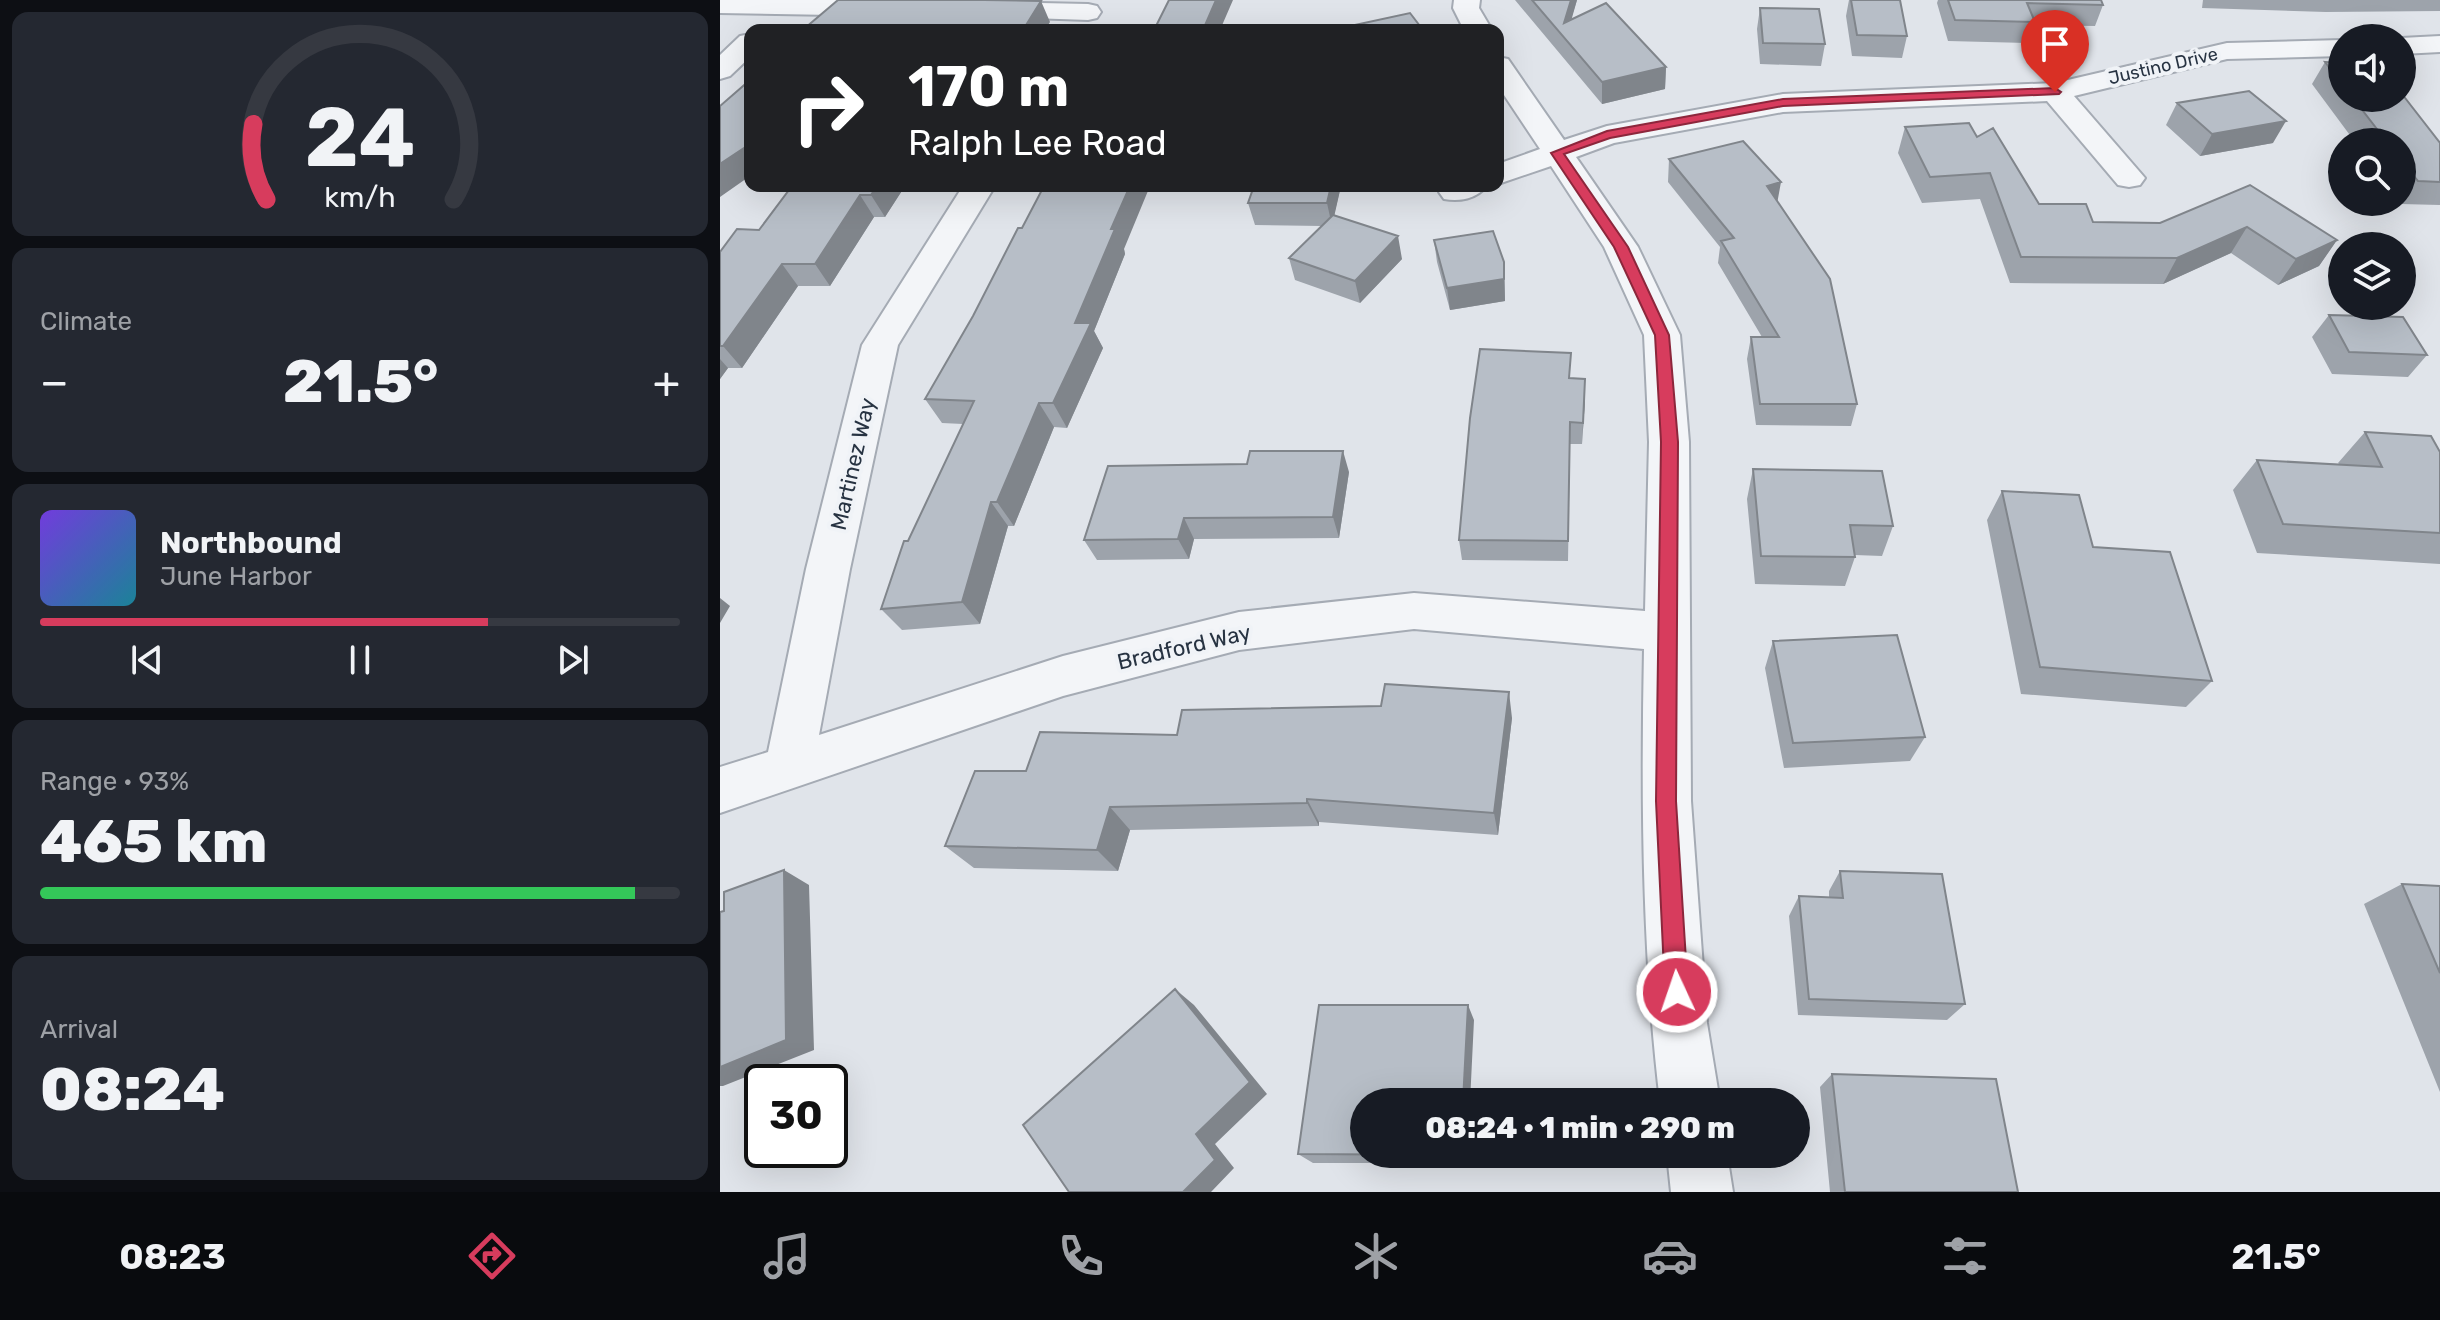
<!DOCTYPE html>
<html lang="en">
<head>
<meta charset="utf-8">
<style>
	:root { --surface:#171b24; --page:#242831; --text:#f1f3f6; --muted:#9ea1a6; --line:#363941; --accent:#d73c5d }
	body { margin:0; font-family:Rubik,sans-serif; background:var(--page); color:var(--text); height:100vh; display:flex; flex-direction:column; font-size:30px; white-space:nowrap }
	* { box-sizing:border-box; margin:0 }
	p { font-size:26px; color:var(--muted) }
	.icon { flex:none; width:44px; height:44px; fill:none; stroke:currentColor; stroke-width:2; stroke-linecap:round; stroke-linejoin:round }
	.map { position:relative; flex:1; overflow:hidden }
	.drawer { display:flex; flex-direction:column; gap:12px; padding:12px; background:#0d0f14; width:720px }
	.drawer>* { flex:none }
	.top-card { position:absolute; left:24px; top:24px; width:760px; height:168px; border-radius:16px; box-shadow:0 8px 32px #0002; background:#202124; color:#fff; overflow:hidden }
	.controls { position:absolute; left:1608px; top:24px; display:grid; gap:16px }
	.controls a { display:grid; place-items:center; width:88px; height:88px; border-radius:50%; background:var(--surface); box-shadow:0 8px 32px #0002; font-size:40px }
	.speed { position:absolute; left:24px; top:1064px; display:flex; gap:16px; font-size:40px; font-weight:700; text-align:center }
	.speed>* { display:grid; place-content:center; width:104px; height:104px; border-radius:50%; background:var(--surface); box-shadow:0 8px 32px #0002; line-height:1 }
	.speed .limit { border:4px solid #111; border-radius:12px; background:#fff; color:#111 }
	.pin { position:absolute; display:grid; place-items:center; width:68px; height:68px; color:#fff; margin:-82px -34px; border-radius:50% 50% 50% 0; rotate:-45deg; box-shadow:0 0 8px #0007 }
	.pin .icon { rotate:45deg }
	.me { position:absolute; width:88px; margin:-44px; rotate:357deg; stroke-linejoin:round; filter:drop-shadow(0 0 6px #0008) }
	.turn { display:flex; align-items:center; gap:28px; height:168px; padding:0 32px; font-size:36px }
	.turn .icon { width:104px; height:104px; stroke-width:2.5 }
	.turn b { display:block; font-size:56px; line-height:68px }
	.big { font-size:60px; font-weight:800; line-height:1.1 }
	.drawer .card { flex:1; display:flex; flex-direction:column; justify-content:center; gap:12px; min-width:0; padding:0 28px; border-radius:16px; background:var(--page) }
	.drawer .dial { align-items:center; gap:0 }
	.dial svg { height:208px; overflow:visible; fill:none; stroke:var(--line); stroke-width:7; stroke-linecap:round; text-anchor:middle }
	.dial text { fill:var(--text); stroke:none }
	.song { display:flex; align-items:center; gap:24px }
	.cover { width:96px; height:96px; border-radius:12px; background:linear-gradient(135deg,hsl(260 70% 55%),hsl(190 70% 35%)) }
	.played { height:8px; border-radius:4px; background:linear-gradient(90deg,var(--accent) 70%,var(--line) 70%) }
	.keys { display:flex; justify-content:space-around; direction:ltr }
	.heat { display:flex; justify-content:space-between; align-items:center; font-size:44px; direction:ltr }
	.charge { height:12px; border-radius:6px; background:linear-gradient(90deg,#34c759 93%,var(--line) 0) }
	.trip { position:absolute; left:630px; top:1088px; width:460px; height:80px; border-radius:40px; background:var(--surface); box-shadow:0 8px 32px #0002; font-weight:800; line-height:80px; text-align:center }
	.tabs { display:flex; height:128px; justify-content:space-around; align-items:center; background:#090b0e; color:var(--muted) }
	.tabs .icon { width:56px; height:56px }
	.tabs .active { color:var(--accent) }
	.tabs b { font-size:36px; color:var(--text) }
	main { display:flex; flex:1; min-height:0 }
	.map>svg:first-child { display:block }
</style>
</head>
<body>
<main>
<section class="drawer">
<div class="card dial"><svg viewBox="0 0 100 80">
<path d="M14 69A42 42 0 1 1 86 69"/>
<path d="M14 69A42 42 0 0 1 9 40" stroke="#d73c5d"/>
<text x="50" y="56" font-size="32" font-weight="700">24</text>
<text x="50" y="72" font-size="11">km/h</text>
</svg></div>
<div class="card"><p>Climate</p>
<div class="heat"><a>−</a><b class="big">21.5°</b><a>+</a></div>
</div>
<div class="card">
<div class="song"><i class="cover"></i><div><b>Northbound</b><p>June Harbor</p></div></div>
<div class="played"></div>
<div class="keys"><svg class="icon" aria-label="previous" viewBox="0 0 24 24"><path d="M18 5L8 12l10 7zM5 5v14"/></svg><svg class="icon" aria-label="pause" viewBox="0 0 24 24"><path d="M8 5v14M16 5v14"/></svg><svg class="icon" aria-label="next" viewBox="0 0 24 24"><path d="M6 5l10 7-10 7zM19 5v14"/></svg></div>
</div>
<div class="card"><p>Range · 93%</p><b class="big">465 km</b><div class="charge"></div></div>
<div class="card"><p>Arrival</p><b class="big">08:24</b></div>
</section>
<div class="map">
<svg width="1720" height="1192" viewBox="0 0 1720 1192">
	<rect width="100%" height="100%" fill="#e0e4ea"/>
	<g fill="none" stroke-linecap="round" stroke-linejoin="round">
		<defs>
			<path id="minor" d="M0,0H170L179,2L183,8L179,14L170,16L0,13Z
				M734,0H760L759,8L772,30H744L733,8Z
				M266,2L368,4L377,6L381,12L377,18L368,20L257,16L253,10L257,4Z
				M30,34V57L10,76L0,79V55L20,36Z
				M1720,36V52L1682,54L1681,38Z
				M1622,40V56L1507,59L1354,96L1425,178L1420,185L1409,187L1398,185L1327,101L1063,112L894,143L856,157L918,247L960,335L969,442L971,801L987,1023L1000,1102H940C922,952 921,800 924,649L694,629L519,650L343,696L0,813V767L48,752L86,569L142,345L243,186H275L178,345L130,569L99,735L343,656L519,612L694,593L925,611L929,442L924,335L884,247L831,166L778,184V164L820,149L778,86V57L788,59L844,140L887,126L1063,94L1335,83L1507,43Z
				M723,186H766C757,199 739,202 724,199L719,192Z
				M947,1154H1007L1013,1192H951Z"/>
		</defs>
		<use href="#minor" stroke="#a5abb4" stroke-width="4"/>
		<use href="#minor" fill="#f3f5f8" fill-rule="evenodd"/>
	</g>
	<path fill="#9da3ab" d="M795,0H857L851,19L946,67L945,89L882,104Z
		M1129,0H1180L1187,36L1182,58L1132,56L1126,16Z
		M1218,0H1381L1383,5L1375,26L1314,25L1307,43L1228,41L1217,3Z
		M1483,0H1720V11L1606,12L1482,8Z
		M1040,8L1105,44L1101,66L1040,64L1037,29Z
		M1605,62L1622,63V98H1682L1720,143V205L1681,204L1680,202H1682V142H1635L1592,84Z
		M1457,103L1553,143L1480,156L1446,125Z
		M1185,127L1257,137L1319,204L1373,222L1440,223L1530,185L1617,240L1599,266L1558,285L1511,253L1443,284L1290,283L1260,199L1202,203L1178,153Z
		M949,159L1058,202L1137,404L1131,426L1036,425L1027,359L1031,337H1042L998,263L1000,247L948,182Z
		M72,186H185L165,217H154L110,286H78L22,368H8L0,379V252L39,230Z
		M534,186H621L614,215L682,259L640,303L575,280L569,258L602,226L535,225L528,203Z
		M714,240L784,262L785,301L730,310L717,262Z
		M404,249L405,254L374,331L383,348L347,428L334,427L294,526H288L260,624L182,630L161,609L188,541L243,424L222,423L205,399Z
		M1609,315L1707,355L1688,377L1612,374L1592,337Z
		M851,378L865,379V400L862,444H850L848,561L742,560L739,540Z
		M1645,432L1720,452V564L1537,553L1513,490L1537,460L1619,464L1618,463Z
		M1033,469L1173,526L1162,556L1135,555V557L1125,586L1035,584L1027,499Z
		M629,472L619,538L474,539L469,559L377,560L364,540Z
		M1282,491L1373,547L1492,681L1466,707L1301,694L1267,520Z
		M1053,641L1205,737L1190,761L1064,768L1045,668Z
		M792,718L778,835L599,822V826L410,830L398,871L254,868L225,846L306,771L457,735Z
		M1120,871L1245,1004L1227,1020L1078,1015L1069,916L1079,896L1109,897V891Z
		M1682,884L1720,886V1092L1644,904Z
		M754,1020L644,1154H747V1163H593L578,1154Z
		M1112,1074L1298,1192H1110L1100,1087Z"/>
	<path fill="#80858b" d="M496,0H513L500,30H483Z
		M851,0H857L846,39L844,23Z
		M321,1L330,22L325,30H303Z
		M946,67L945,89L882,104V82Z
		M1566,121L1553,143L1480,156L1492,134Z
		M30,144V176L0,197V164Z
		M1061,182L1057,204L1047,186Z
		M157,186H185L165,217L151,195Z
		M410,186H430L404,249L405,254L374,331L383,348L347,428L333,403L355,323L391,229Z
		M611,186H621L612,226L607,203Z
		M140,195L154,217L110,286L95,264Z
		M1527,227L1511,253L1443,284L1457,258Z
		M678,236L682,259L640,303L635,281Z
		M1617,240L1599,266L1558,285L1576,259Z
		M784,262L785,301L730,310L727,288Z
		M62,264L78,286L22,368L3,346Z
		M0,359L8,368L0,379Z
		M865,379V400L862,444L863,423Z
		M319,403L334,427L294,526L277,502Z
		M623,451L629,472L619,538L613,517Z
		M271,502L288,526L260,624L242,602Z
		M464,518L474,539L469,559L458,539Z
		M0,598L10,606L0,623Z
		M789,692L792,718L778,835L774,813Z
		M587,799L599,822V826L587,803Z
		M390,807L410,830L398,871L377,850Z
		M64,870L89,885L94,1050L3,1086H0V1067Z
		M455,989L474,1005L547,1094L495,1144L514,1168L491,1192H463L476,1134Z
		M748,1005L754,1020L750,1102H743Z
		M740,1154H747V1163L740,1155Z"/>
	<path fill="#b7bec7" stroke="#80858b" stroke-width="2" d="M118,0H264L321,1L303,30H87L89,28H85Z
		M449,0H496L483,30H434Z
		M812,0H851L844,23L886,3L946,67L882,82Z
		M1131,0H1180L1187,36L1137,35Z
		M1228,0H1381L1383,5L1307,3L1315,22L1235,20Z
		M1040,8L1099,9L1105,44L1043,43Z
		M690,13L703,30H622L621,28Z
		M1605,62L1622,63V84Z
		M30,80V144L0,164V106Z
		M1529,91L1566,121L1492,134L1457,103Z
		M1682,94L1720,143V182L1698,181L1682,161V142H1667L1633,98H1682Z
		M1249,123L1257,137L1273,128L1319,204H1366L1373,222L1440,223L1530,185L1617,240L1576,259L1527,227L1457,258L1301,257L1270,173L1210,177L1185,127Z
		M1023,141L1061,182L1047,186L1110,279L1137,404H1040L1031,337H1059L1001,241L1014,238L949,159Z
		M72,186H157L151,195H140L95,264H62L3,346H0V252L17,229L39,230Z
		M324,186H410L391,229H395L355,323H371L333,403H319L277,502H271L242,602L161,609L184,541H188L254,401L205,399L253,316L298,228H302Z
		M534,186H611L607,203H528Z
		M613,215L678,236L635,281L569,258Z
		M773,231L784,262V279L727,288L714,240Z
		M1609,315L1683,317L1707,355L1629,352Z
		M760,349L851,353L849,378L865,379L863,423L850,422L848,541L739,540L750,418Z
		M1645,432L1711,436L1720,452V533L1563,524L1537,460L1662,467Z
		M530,451H623L613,517L464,518L458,539L364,540L388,466L527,464Z
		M1033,469L1162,471L1173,526L1130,525L1135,557L1041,556Z
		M1282,491L1359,495L1373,547L1450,552L1492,681L1320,667Z
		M1177,635L1205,737L1073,743L1053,641Z
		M665,684L789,692L774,813L587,799V803L390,807L377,850L225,846L255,771H306L320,732L457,735L462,710L661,706Z
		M64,870L66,1040L0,1067V912L4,911V892Z
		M1120,871L1222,874L1245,1004L1089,999L1079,896L1123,898Z
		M1682,884L1720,886V973Z
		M455,989L530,1082L476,1134L495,1160L463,1192H349L303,1125Z
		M599,1005H748L743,1102H644V1154L740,1155L578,1154Z
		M1112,1074L1276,1079L1298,1192H1125Z"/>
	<path fill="#d73c5d" stroke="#8c273c" stroke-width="2" d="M1335,88L1341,92L1339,94L1063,106L890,138L844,154L908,247L949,335L958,442L956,801L968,992L965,1000L957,1003L949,1000L945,992L936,801L941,442L935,335L894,247L831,153L887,131L1063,99Z"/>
	<g text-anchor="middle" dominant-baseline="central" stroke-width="8" stroke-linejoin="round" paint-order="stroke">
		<g font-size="18" fill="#273342" stroke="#f0f3f7">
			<text transform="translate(1443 66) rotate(-13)">Justino Drive</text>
		</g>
		<g font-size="22" fill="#273342" stroke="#f0f3f7">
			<text transform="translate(133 464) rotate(-77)">Martinez Way</text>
			<text transform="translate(464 647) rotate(-13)">Bradford Way</text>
		</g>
	</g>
</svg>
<div class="controls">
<a><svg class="icon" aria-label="sound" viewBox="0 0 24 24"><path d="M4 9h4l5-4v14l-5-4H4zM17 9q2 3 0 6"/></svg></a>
<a><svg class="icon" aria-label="search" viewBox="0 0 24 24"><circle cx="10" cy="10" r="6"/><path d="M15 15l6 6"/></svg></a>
<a><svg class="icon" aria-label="layers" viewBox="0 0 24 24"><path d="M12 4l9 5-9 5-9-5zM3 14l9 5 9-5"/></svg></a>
</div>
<div class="speed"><div class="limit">30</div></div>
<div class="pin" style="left:1335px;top:92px;background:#d93025"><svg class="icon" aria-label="arrive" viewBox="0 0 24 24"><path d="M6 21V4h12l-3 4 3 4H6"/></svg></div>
<svg class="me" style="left:957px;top:992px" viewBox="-20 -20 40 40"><circle r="17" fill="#d73c5d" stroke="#fff" stroke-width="3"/><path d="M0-11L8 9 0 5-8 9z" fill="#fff"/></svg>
<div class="trip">08:24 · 1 min · 290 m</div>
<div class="top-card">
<div class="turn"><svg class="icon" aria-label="right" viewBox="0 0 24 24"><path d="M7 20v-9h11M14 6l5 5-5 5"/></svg><div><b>170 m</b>Ralph Lee Road</div></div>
</div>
</div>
</main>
<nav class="tabs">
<b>08:23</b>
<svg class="icon active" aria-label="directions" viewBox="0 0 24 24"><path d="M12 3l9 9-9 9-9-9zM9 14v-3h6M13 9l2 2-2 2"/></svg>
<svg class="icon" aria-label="music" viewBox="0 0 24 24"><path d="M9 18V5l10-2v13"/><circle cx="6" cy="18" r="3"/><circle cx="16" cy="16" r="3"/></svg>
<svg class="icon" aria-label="phone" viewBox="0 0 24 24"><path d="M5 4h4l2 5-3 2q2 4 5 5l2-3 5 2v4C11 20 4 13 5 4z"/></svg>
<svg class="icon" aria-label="climate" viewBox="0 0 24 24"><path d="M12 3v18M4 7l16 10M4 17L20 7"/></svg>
<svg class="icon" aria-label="car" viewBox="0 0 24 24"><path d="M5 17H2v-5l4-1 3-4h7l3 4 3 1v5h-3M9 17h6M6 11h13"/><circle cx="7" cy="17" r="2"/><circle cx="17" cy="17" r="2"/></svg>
<svg class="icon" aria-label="filters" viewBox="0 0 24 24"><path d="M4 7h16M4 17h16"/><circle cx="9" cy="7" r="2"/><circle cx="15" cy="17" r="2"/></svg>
<b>21.5°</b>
</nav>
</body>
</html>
